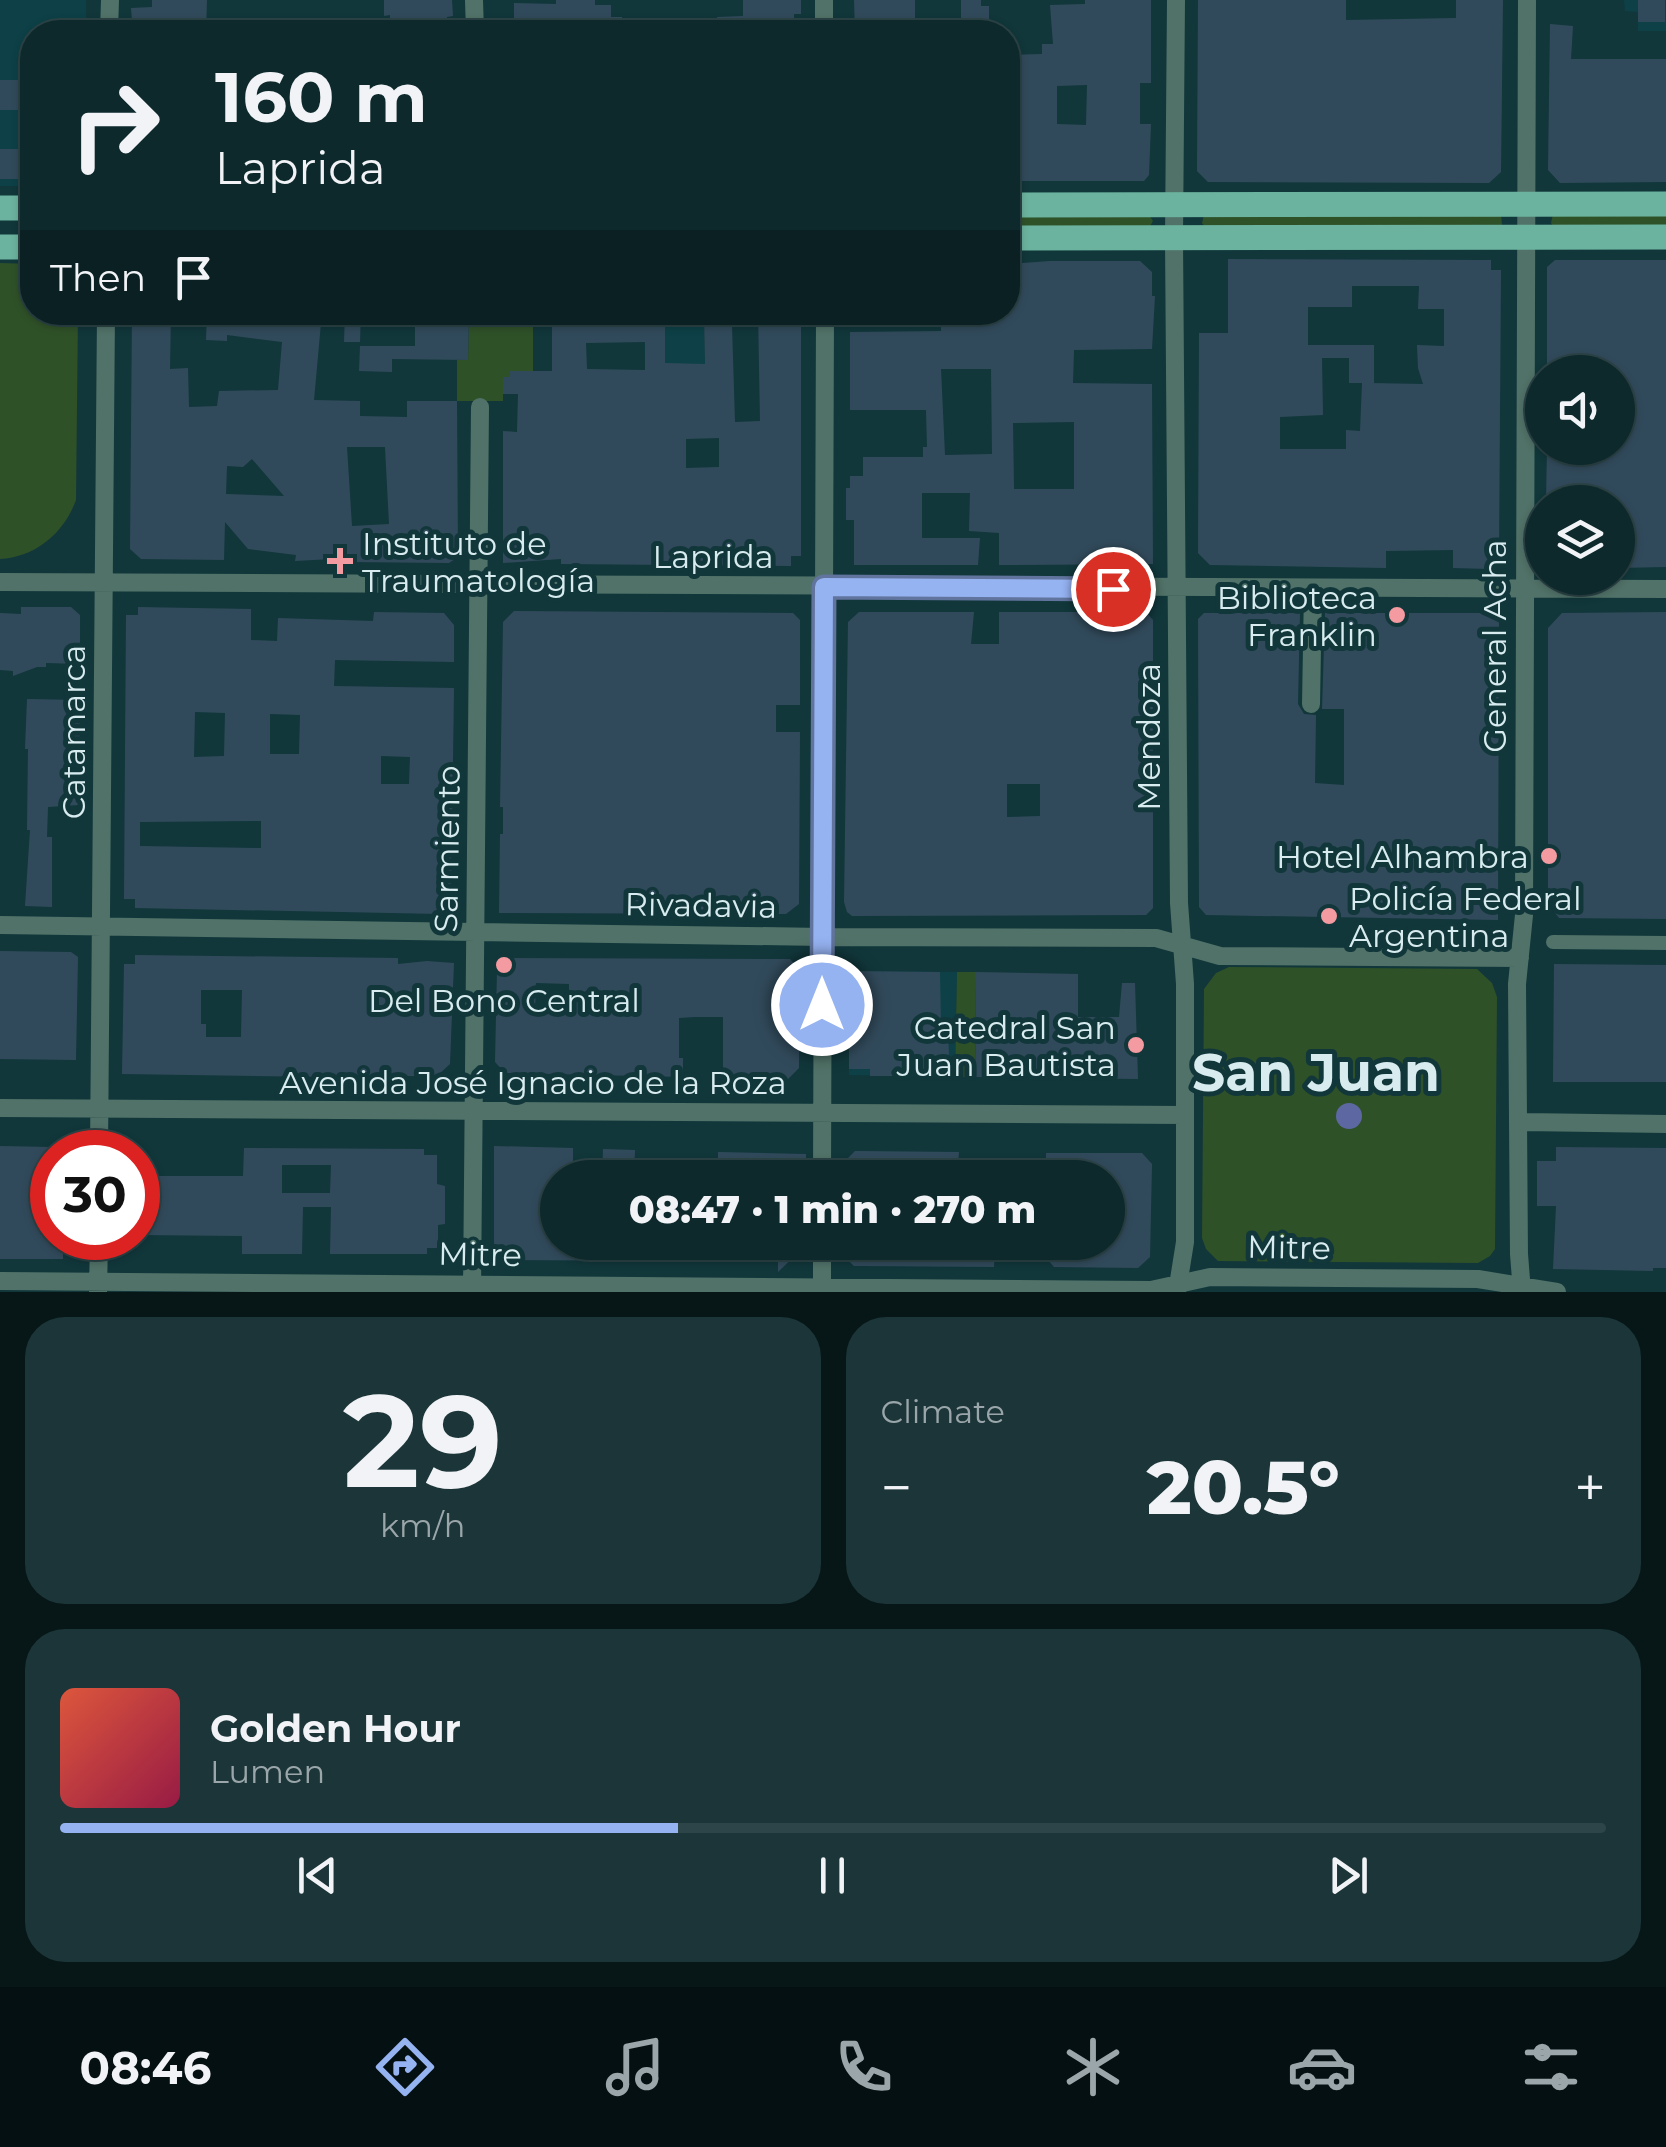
<!DOCTYPE html>
<html lang="en">
<head>
<meta charset="utf-8">
<style>
	:root { --surface:#0d292c; --page:#1b3538; --text:#f1f3f6; --muted:#9aa6a9; --line:#2d4548; --accent:#95b2f1 }
	body { margin:0; font-family:Montserrat,sans-serif; background:var(--page); color:var(--text); height:100vh; display:flex; flex-direction:column; font-size:38px; white-space:nowrap }
	* { box-sizing:border-box; margin:0 }
	p { font-size:32px; color:var(--muted) }
	.icon { flex:none; width:55px; height:55px; fill:none; stroke:currentColor; stroke-width:2; stroke-linecap:round; stroke-linejoin:round }
	.map { position:relative; height:1292px; overflow:hidden }
	.details { display:flex; flex-direction:column; gap:25px; padding:25px; background:#071718; flex:1 }
	.details>* { flex:none }
	.guide { position:absolute; left:20px; top:20px; width:1000px; height:305px; border-radius:40px; box-shadow:0 2px 8px #0004,0 0 0 2px var(--line); background:#0d292c; color:var(--text); overflow:hidden }
	.buttons { position:absolute; left:1525px; top:355px; display:grid; gap:20px }
	.buttons a { display:grid; place-items:center; width:110px; height:110px; border-radius:50%; background:var(--surface); box-shadow:0 2px 8px #0004,0 0 0 2px var(--line); font-size:50px }
	.speed { position:absolute; left:30px; top:1130px; display:flex; gap:20px; font-size:50px; font-weight:700; text-align:center }
	.speed>* { display:grid; place-content:center; width:130px; height:130px; border-radius:50%; background:var(--surface); box-shadow:0 2px 8px #0004,0 0 0 2px var(--line); line-height:1 }
	.speed .limit { border:15px solid #d22; background:#fff; color:#111 }
	.pin { position:absolute; display:grid; place-items:center; width:85px; height:85px; color:#fff; margin:-42px; border:5px solid #fff; border-radius:50%; box-shadow:0 2px 10px #0007 }
	.me { position:absolute; width:110px; margin:-55px; rotate:0deg; stroke-linejoin:round; filter:drop-shadow(0 0 8px #0008) }
	.turn { display:flex; align-items:center; gap:35px; height:210px; padding:0 30px; font-size:45px }
	.turn .icon { width:130px; height:130px; stroke-width:2.5 }
	.turn b { display:block; font-size:70px; line-height:85px }
	.then { display:flex; align-items:center; height:95px; padding:0 30px; background:#0003; gap:20px; font-size:38px }
	.big { font-size:75px; font-weight:800; line-height:1.1 }
	.details .card { flex:1; display:flex; flex-direction:column; justify-content:center; gap:15px; min-width:0; padding:0 35px; border-radius:40px; background:var(--page) }
	.details .dial { align-items:center; gap:0 }
	.dial b { font-size:130px; line-height:1 }
	.song { display:flex; align-items:center; gap:30px }
	.cover { width:120px; height:120px; border-radius:15px; background:linear-gradient(135deg,hsl(10 70% 55%),hsl(340 70% 35%)) }
	.played { height:10px; border-radius:5px; background:linear-gradient(90deg,var(--accent) 40%,var(--line) 40%) }
	.keys { display:flex; justify-content:space-around; direction:ltr }
	.heat { display:flex; justify-content:space-between; align-items:center; font-size:55px; direction:ltr }
	.details .tiles { flex:1; display:grid; gap:25px; grid-template-columns:1fr 1fr }
	.card:last-child { grid-column:span 2 }
	.trip { position:absolute; left:540px; top:1160px; width:585px; height:100px; border-radius:50px; background:var(--surface); box-shadow:0 2px 8px #0004,0 0 0 2px var(--line); font-weight:800; line-height:100px; text-align:center }
	.tabs { display:flex; height:160px; justify-content:space-around; align-items:center; background:#051012; color:var(--muted) }
	.tabs .icon { width:70px; height:70px }
	.tabs .on { color:var(--accent) }
	.tabs b { font-size:45px; color:var(--text) }
	.map>svg:first-child { display:block }
</style>
</head>
<body>
<div class="map">
<svg width="1666" height="1292" viewBox="0 0 1666 1292">
	<rect width="100%" height="100%" fill="#11373b"/>
	<path fill="#0d4147" d="M0,0H86V32H32V186H0Z
		M1624,0H1666V31H1638V12L1625,11Z
		M644,313H704L705,364H685L646,415Z
		M849,971L957,972L955,1077L849,1075Z"/>
	<path fill="#2f5128" d="M1501,214L1502,225L1205,228L1202,223L1204,215Z
		M1553,214H1666V227H1554L1551,223Z
		M1008,215H1149L1153,221L1149,228H1008Z
		M0,263L32,264V312L78,313L76,500C64,533 36,557 0,559Z
		M469,313H533V377H503V401H457V360H468Z
		M1229,967L1477,969L1492,983L1497,997L1495,1249L1490,1256L1478,1263L1218,1261L1206,1249L1202,1238L1204,989L1216,973Z
		M957,972H975L976,1077H955Z"/>
	<path fill="#5d68a3" d="M1336 1116a13 13 0 1 1 26 0a13 13 0 1 1-26 0Z"/>
	<path fill="#314a5b" fill-rule="evenodd" d="M152,0H207L206,32H137L134,21H132L131,8L152,7Z
		M384,0H452L453,16L447,17V32H390V15L384,16Z
		M556,0H595V5H611V17H622L623,32H606V24H553V32H514V3L556,4Z
		M743,0H801V14H794V32H718L717,17L743,16Z
		M854,0H915V32H855Z
		M961,0H981V6H989V32H961Z
		M1085,0H1151V83H1140V124H1151L1149,175L1144,181H1008V55L1042,54V44H1053L1050,5L1085,4ZM1087,85L1086,125L1057,124V86Z
		M1198,0H1346V20L1456,18V0H1503L1501,172L1489,183L1208,182L1197,171Z
		M1638,0H1665V22H1638Z
		M1550,24L1573,26L1571,59H1666V182L1560,183L1548,170Z
		M0,80H32V110H0Z
		M0,149H32V179H0Z
		M1228,259L1491,260V270H1501L1499,557L1489,569L1453,568V550L1386,551V568L1210,565L1198,553L1199,333H1228ZM1352,286H1419L1418,309H1444V346L1417,345L1418,368L1423,384L1370,383H1374V345H1308V307H1352ZM1322,358H1349V383H1362L1360,431L1346,430V449H1280V417L1323,415Z
		M1555,260H1666V567L1618,568V502H1546L1547,448H1618V372H1547V267Z
		M1050,261H1140L1152,272V296H1155L1152,349L1074,350L1073,383L1152,384L1153,564L999,565V533L969,531L970,493H922V538H980L978,565H854V520H846V488H850V476H863V457H923V447H927L926,410H850V332L941,331V312H1008V264ZM941,369H991L992,454L945,455ZM1074,422V489H1014L1013,423Z
		M132,312H171L170,369L188,368L189,407L217,406L219,391L278,390L282,342L227,335V341L206,340L207,312H252L251,322L284,325L285,312H322L314,400L360,401V416L407,417V401H457L458,557L449,563L350,562V558L295,561L296,555L248,549L225,522L224,560L141,559L130,549ZM347,447H385L389,524L352,526ZM252,459L284,496L226,494L227,466L243,467Z
		M345,312H361L360,342H344Z
		M415,312H469L468,360L392,359V372L359,371L360,346H415Z
		M552,312L665,313V363L705,364L704,318H724L725,326H732L735,422L760,421L758,312H801V556H791V566L561,564V559L503,563V431L517,432L518,394H503V377H510V371H552ZM645,342V370L587,369L586,343ZM719,438V467L686,468V439Z
		M21,607H71L80,615V664L46,663V667H37L13,676V671L0,670V613L21,614Z
		M138,607L251,609V640L277,641L278,618L373,621L374,612L444,613L454,625V662L335,660L334,686L454,688L451,902L440,914L135,908V899H124L126,615H138ZM195,712L225,713L224,756L194,757ZM270,714L300,715L299,754H270ZM381,756L410,757L409,784H381ZM261,821V848L140,846V822Z
		M514,611L793,613L800,620V705H776V732H800L799,904L786,914L499,913L500,834H503V807H500L503,622Z
		M859,612H974L971,644H999V612H1146L1153,620V908L1146,915L852,916L847,912L844,902L848,622ZM1007,784H1040V816L1007,817Z
		M1666,612V919L1559,918L1548,904V628L1562,613Z
		M1204,613H1300L1298,704L1304,714L1316,715L1315,783L1344,785V709H1322L1325,613H1491L1499,620L1498,920L1206,915L1199,907L1198,619Z
		M27,699L80,700L79,805L48,807L47,837H52V907L25,906L30,830H27L28,749H25Z
		M0,951L71,952L78,957L76,1060L0,1059Z
		M135,955L398,958V964L427,961L454,963L450,1064L437,1076H397V1078L122,1074L124,964H135ZM201,990H242L241,1037H206V1024H201Z
		M508,958L790,959L800,970L799,1068L788,1079L723,1078V1017H695L679,1018V1058H683V1077L505,1073L495,1062L497,970ZM536,983L569,984V1012L535,1010Z
		M1554,964L1666,965V1082H1553Z
		M849,971L940,972L941,1025H948L949,1058H941V1068L920,1069V1076H870V1069H849Z
		M975,972L1078,974V1017H1119L1122,983H1135L1138,1079L976,1077Z
		M0,1146L52,1147V1238H63V1259H0Z
		M494,1146L573,1148V1178H558V1242L674,1247L673,1261L494,1260Z
		M1556,1147L1666,1148V1268H1653V1271L1553,1269L1556,1206H1537V1161H1556Z
		M244,1148L424,1149V1155H437V1184L445,1186V1224L438,1225V1248H427V1254H330L331,1207H303L302,1254H242V1236L138,1235V1176H243ZM282,1165H331L330,1193H282Z
		M603,1149L635,1150L634,1178H602Z
		M855,1151L959,1152L957,1178H843L844,1162Z
		M718,1152L806,1154V1166L753,1167V1178H718Z
		M1046,1153H1142L1152,1164L1150,1257L1138,1268L1054,1267L1047,1259V1242H1108V1178L1046,1176Z
		M842,1242H958V1249L995,1250L994,1267L854,1266L842,1255Z
		M778,1250H801L778,1272Z"/>
	<g fill="none" stroke-linecap="round" stroke-linejoin="round">
		<path stroke="#517268" stroke-width="14" d="M1553,942L1666,943"/>
		<path stroke="#517268" stroke-width="18" d="M474,0L475,32
			M824,0V32
			M1176,0L1174,238L1179,903L1185,984V1242L1177,1292
			M109,32L110,0
			M0,582L1666,589
			M1311,704L1313,589
			M0,925L823,937L1156,938L1220,956L1520,958
			M0,1108L1185,1115
			M1518,1122L1666,1124
			M99,1152L106,312
			M822,1178L825,312
			M822,1242V1292
			M0,1281L1151,1290L1210,1277L1478,1279L1557,1292
			M98,1292L99,1238
			M472,1292L480,407
			M1522,1292L1519,1254L1517,984L1524,915L1527,0"/>
		<path stroke="#6bb39e" stroke-width="25" d="M1008,205L1666,204
			M0,208H32
			M1008,238L1666,237
			M0,247H32"/>
	</g>
	<g fill="none" stroke-linecap="round" stroke-linejoin="round">
		<defs>
			<path id="route" d="M822,1005L824,587L1113,589"/>
		</defs>
		<use href="#route" stroke="#61749d" stroke-width="25"/>
		<use href="#route" stroke="#95b2f1" stroke-width="18"/>
	</g>
	<g fill="#f49aa1" stroke="#11373b" stroke-width="4">
		<path d="M335 546h10v10h10v10h-10v10h-10v-10h-10v-10h10z"/>
		<circle cx="1397" cy="615" r="10"/>
		<circle cx="1549" cy="856" r="10"/>
		<circle cx="1329" cy="916" r="10"/>
		<circle cx="504" cy="965" r="10"/>
		<circle cx="1136" cy="1045" r="10"/>
	</g>
	<g text-anchor="middle" dominant-baseline="central" stroke-width="10" stroke-linejoin="round" paint-order="stroke">
		<g font-size="32" fill="#d8ecef" stroke="#11373b" text-anchor="end">
			<text x="362" y="543" text-anchor="start">Instituto de<tspan x="362" dy="37">Traumatología</tspan></text>
			<text x="1377" y="597">Biblioteca<tspan x="1377" dy="37">Franklin</tspan></text>
			<text x="1529" y="856">Hotel Alhambra</text>
			<text x="1349" y="898" text-anchor="start">Policía Federal<tspan x="1349" dy="37">Argentina</tspan></text>
			<text x="504" y="1000" text-anchor="middle">Del Bono Central</text>
			<text x="1116" y="1027">Catedral San<tspan x="1116" dy="37">Juan Bautista</tspan></text>
		</g>
		<g font-size="32" fill="#d8ecef" stroke="#11373b">
			<text x="713" y="556">Laprida</text>
			<text transform="translate(1494 646) rotate(-90)">General Acha</text>
			<text transform="translate(73 732) rotate(-90)">Catamarca</text>
			<text transform="translate(1148 737) rotate(-90)">Mendoza</text>
			<text transform="translate(447 849) rotate(-89)">Sarmiento</text>
			<text transform="translate(701 905) rotate(1)">Rivadavia</text>
			<text x="533" y="1082">Avenida José Ignacio de la Roza</text>
			<text transform="translate(1289 1247) rotate(1)">Mitre</text>
			<text transform="translate(480 1254) rotate(1)">Mitre</text>
		</g>
		<g font-size="52" font-weight="bold" fill="#d8ecef" stroke="#11373b">
			<text x="1316" y="1072">San Juan</text>
		</g>
	</g>
</svg>
<div class="buttons">
<a><svg class="icon" aria-label="sound" viewBox="0 0 24 24"><path d="M4 9h4l5-4v14l-5-4H4zM17 9q2 3 0 6"/></svg></a>
<a><svg class="icon" aria-label="layers" viewBox="0 0 24 24"><path d="M12 4l9 5-9 5-9-5zM3 14l9 5 9-5"/></svg></a>
</div>
<div class="speed"><div class="limit">30</div></div>
<div class="pin" style="left:1113px;top:589px;background:#d93025"><svg class="icon" aria-label="arrive" viewBox="0 0 24 24"><path d="M6 21V4h12l-3 4 3 4H6"/></svg></div>
<svg class="me" style="left:822px;top:1005px" viewBox="-20 -20 40 40"><circle r="17" fill="#95b2f1" stroke="#fff" stroke-width="3"/><path d="M0-11L8 9 0 5-8 9z" fill="#fff"/></svg>
<div class="trip">08:47 · 1 min · 270 m</div>
<div class="guide">
<div class="turn"><svg class="icon" aria-label="right" viewBox="0 0 24 24"><path d="M7 20v-9h11M14 6l5 5-5 5"/></svg><div><b>160 m</b>Laprida</div></div>
<div class="then">Then<svg class="icon" aria-label="arrive" viewBox="0 0 24 24"><path d="M6 21V4h12l-3 4 3 4H6"/></svg></div>
</div>
</div>
<section class="details">
<div class="tiles">
<div class="card dial"><b>29</b><p>km/h</p></div>
<div class="card"><p>Climate</p>
<div class="heat"><a>−</a><b class="big">20.5°</b><a>+</a></div>
</div>
<div class="card">
<div class="song"><i class="cover"></i><div><b>Golden Hour</b><p>Lumen</p></div></div>
<div class="played"></div>
<div class="keys"><svg class="icon" aria-label="previous" viewBox="0 0 24 24"><path d="M18 5L8 12l10 7zM5 5v14"/></svg><svg class="icon" aria-label="pause" viewBox="0 0 24 24"><path d="M8 5v14M16 5v14"/></svg><svg class="icon" aria-label="next" viewBox="0 0 24 24"><path d="M6 5l10 7-10 7zM19 5v14"/></svg></div>
</div>
</div>
</section>
<nav class="tabs">
<b>08:46</b>
<svg class="icon on" aria-label="directions" viewBox="0 0 24 24"><path d="M12 3l9 9-9 9-9-9zM9 14v-3h6M13 9l2 2-2 2"/></svg>
<svg class="icon" aria-label="music" viewBox="0 0 24 24"><path d="M9 18V5l10-2v13"/><circle cx="6" cy="18" r="3"/><circle cx="16" cy="16" r="3"/></svg>
<svg class="icon" aria-label="phone" viewBox="0 0 24 24"><path d="M5 4h4l2 5-3 2q2 4 5 5l2-3 5 2v4C11 20 4 13 5 4z"/></svg>
<svg class="icon" aria-label="climate" viewBox="0 0 24 24"><path d="M12 3v18M4 7l16 10M4 17L20 7"/></svg>
<svg class="icon" aria-label="car" viewBox="0 0 24 24"><path d="M5 17H2v-5l4-1 3-4h7l3 4 3 1v5h-3M9 17h6M6 11h13"/><circle cx="7" cy="17" r="2"/><circle cx="17" cy="17" r="2"/></svg>
<svg class="icon" aria-label="filters" viewBox="0 0 24 24"><path d="M4 7h16M4 17h16"/><circle cx="9" cy="7" r="2"/><circle cx="15" cy="17" r="2"/></svg>
</nav>
</body>
</html>
